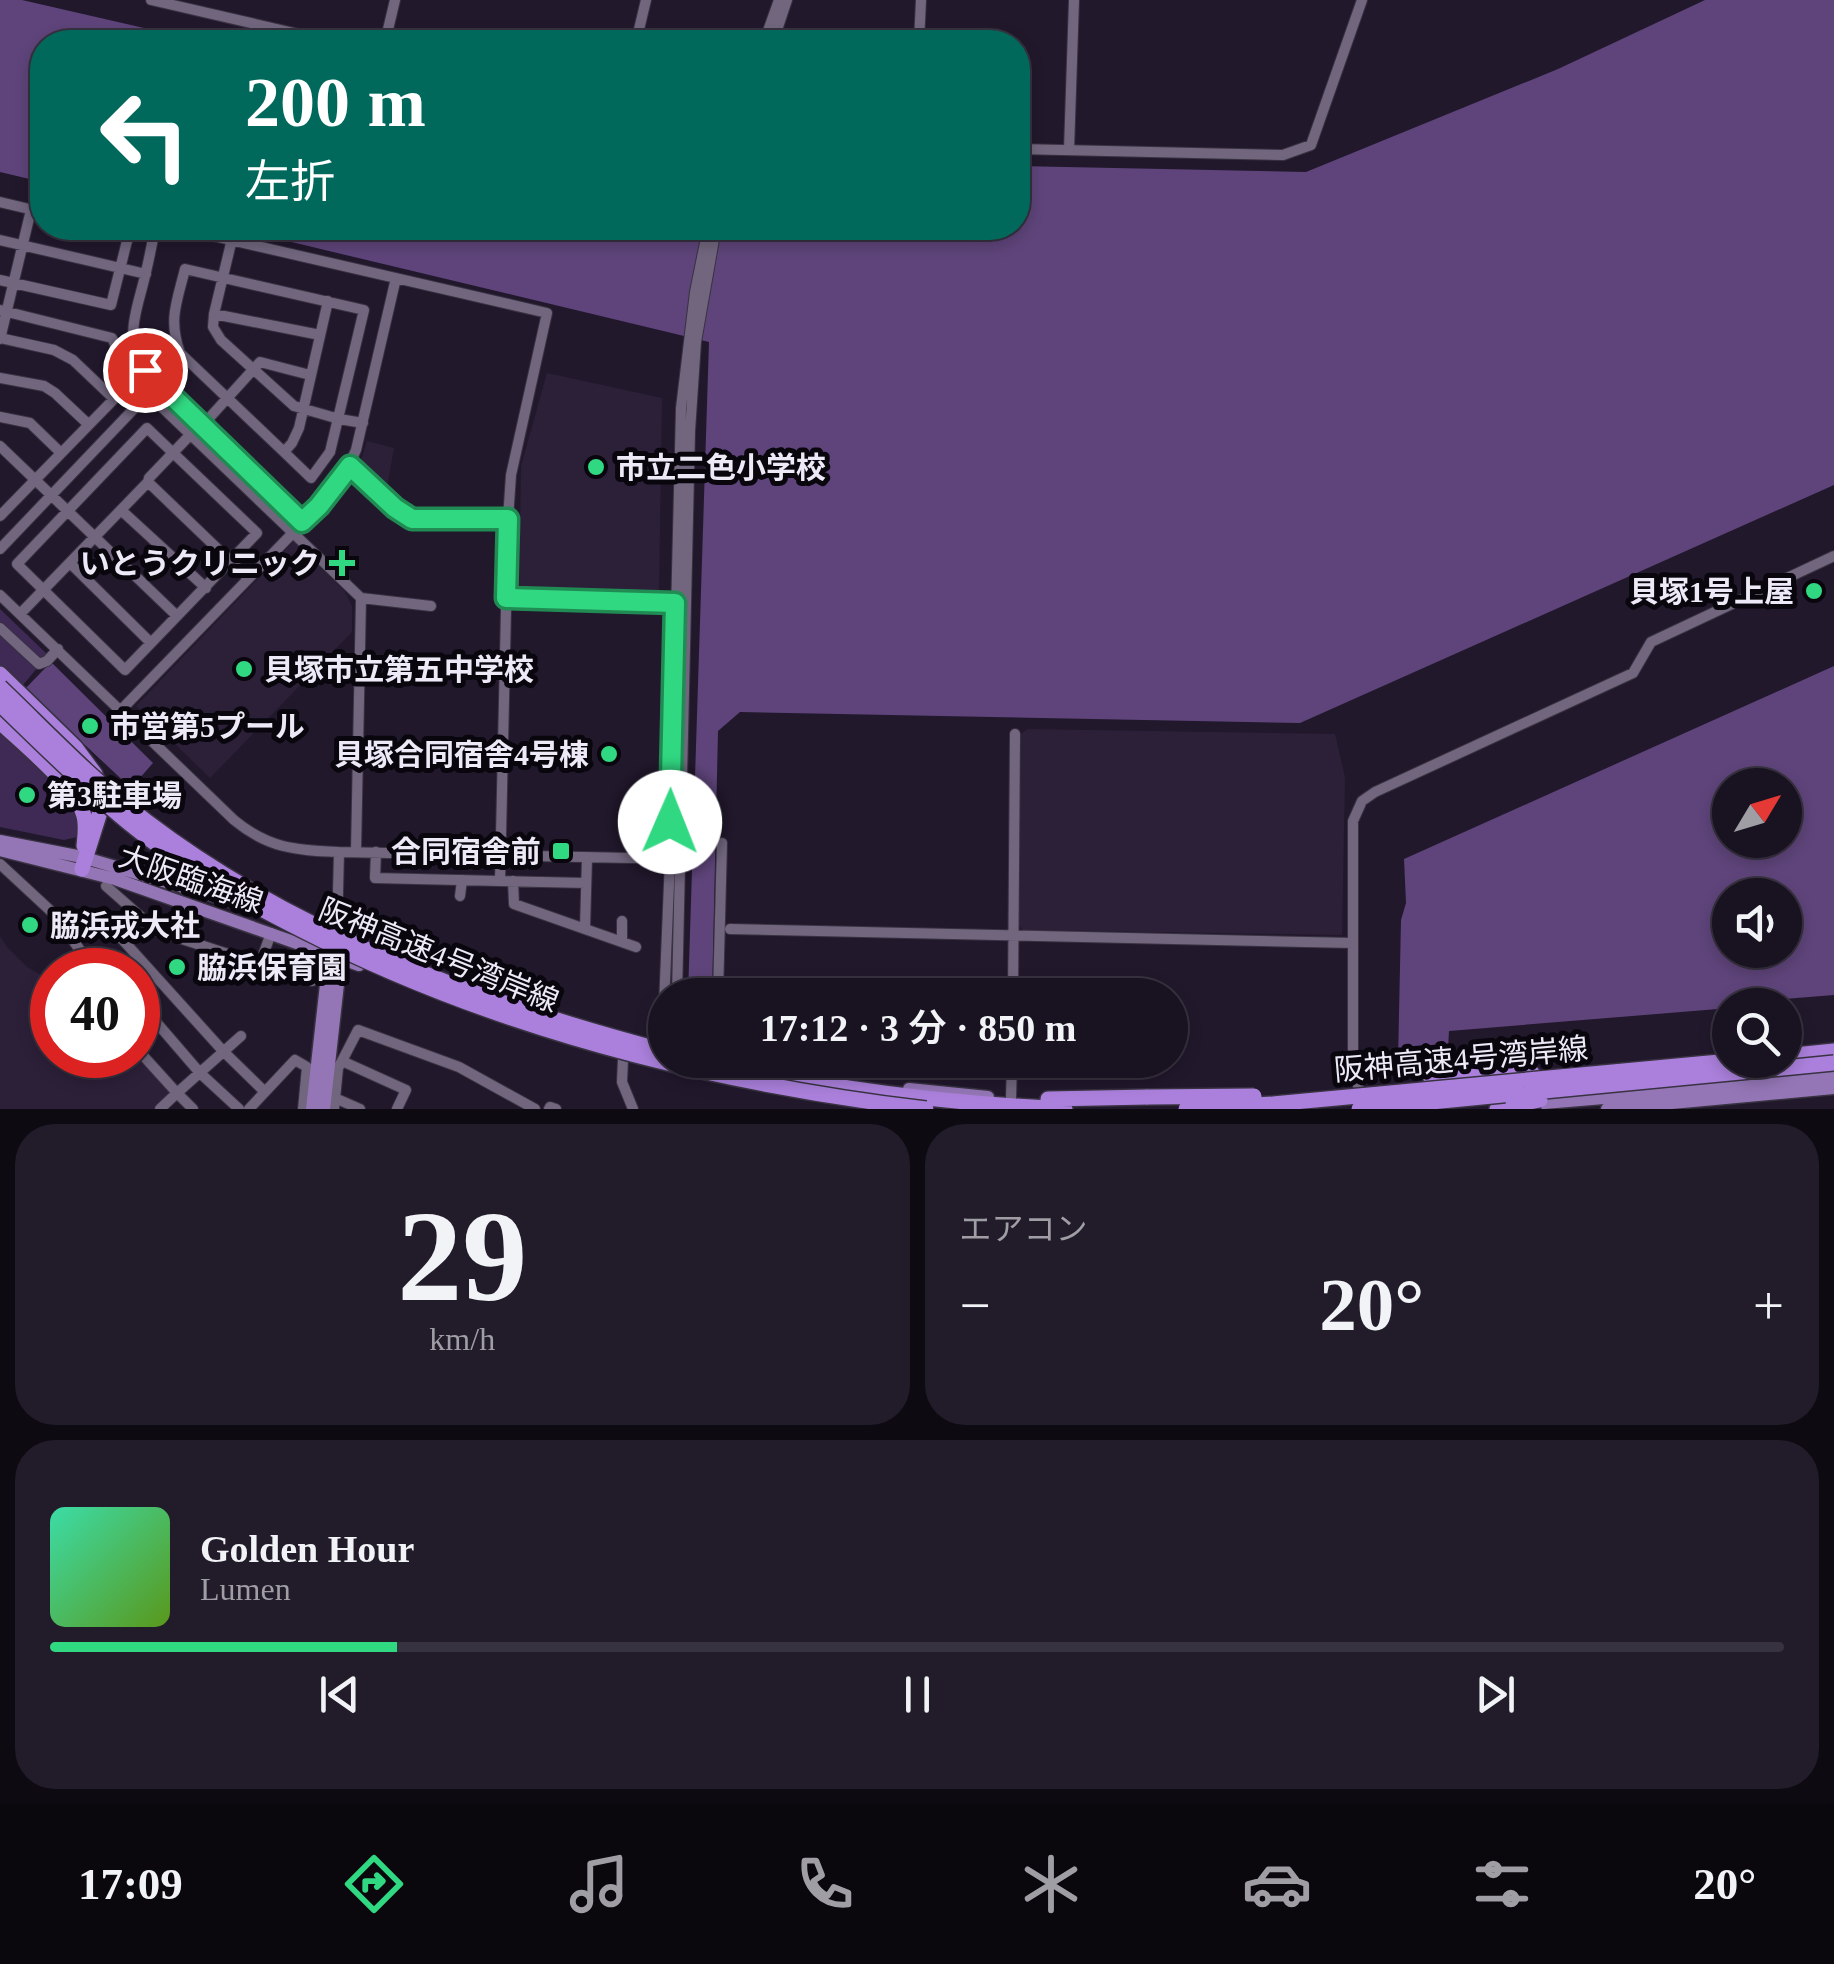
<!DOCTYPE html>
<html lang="ja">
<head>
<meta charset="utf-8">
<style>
	:root { --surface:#191221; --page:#221b2a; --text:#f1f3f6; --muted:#9f9ea5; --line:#37323f; --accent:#31d882 }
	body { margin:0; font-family:"Times New Roman","Noto Sans JP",serif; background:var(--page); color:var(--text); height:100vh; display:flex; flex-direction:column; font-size:38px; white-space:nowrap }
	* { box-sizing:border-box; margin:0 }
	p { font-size:32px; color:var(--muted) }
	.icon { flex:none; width:55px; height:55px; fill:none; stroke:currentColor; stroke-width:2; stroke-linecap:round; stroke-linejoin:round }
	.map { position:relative; height:1109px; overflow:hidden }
	.details { display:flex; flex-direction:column; gap:15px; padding:15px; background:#0e0a12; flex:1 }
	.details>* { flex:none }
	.banner { position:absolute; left:30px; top:30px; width:1000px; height:210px; border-radius:40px; box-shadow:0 5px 15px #0003,0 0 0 2px var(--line); background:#00695c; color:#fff; overflow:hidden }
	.needle { width:65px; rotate:52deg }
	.buttons { position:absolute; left:1712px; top:768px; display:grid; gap:20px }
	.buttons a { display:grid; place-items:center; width:90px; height:90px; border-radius:50%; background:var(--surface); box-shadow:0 5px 15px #0003,0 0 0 2px var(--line); font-size:50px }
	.speed { position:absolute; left:30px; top:948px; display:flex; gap:20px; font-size:50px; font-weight:700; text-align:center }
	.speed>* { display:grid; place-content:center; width:130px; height:130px; border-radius:50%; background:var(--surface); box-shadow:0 5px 15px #0003,0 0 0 2px var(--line); line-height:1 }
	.speed .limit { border:15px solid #d22; background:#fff; color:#111 }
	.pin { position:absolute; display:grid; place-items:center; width:85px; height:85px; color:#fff; margin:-42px; border:5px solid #fff; border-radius:50%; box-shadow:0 2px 10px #0007 }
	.me { position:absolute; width:110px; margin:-55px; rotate:1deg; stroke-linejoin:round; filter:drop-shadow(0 0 8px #0008) }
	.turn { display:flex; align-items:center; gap:35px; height:210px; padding:0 50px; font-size:45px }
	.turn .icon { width:130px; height:130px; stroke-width:2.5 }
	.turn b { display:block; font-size:70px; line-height:85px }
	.big { font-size:75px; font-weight:600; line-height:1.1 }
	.details .card { flex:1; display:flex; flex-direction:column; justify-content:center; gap:15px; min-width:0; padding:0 35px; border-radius:40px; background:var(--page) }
	.details .dial { align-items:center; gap:0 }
	.dial b { font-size:130px; line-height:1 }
	.song { display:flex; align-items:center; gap:30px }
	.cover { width:120px; height:120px; border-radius:15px; background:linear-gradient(135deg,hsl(160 70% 55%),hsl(90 70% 35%)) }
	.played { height:10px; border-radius:5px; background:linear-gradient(90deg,var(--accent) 20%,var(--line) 20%) }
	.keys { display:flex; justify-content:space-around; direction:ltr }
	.heat { display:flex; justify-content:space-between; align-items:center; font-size:55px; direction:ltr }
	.details .tiles { flex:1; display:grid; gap:15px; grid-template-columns:1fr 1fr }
	.card:last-child { grid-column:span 2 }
	.trip { position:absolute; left:648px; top:978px; width:540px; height:100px; border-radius:50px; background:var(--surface); box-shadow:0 5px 15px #0003,0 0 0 2px var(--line); font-weight:600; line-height:100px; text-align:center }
	.dock { display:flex; height:160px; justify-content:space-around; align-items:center; background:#0a070d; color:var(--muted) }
	.dock .icon { width:70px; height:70px }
	.dock .current { color:var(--accent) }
	.dock b { font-size:45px; color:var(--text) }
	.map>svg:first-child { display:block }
</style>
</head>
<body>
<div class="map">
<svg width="1834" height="1109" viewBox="0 0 1834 1109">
	<rect width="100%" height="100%" fill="#21182c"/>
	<path fill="#2c2039" d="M547,373L662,398L659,593L519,589L521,466Z
		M367,441L394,448L387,487L383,493L359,467Z
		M294,541L345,592L352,606V632L210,778L136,706Z
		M1028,729L1335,734L1345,777L1342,935L1023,930L1018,924L1021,734Z
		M0,936L7,947L27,967L52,981V1055H137L172,1093L155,1109H0Z"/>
	<path fill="#3e2a54" d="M0,609L48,655L23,685L0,707Z
		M0,732L63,788L77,807L81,830L77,837L64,840L0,827Z"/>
	<path fill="#5e447a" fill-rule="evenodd" d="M0,0H22L205,42H42V182L0,172Z
		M1705,0H1834V485L1300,723L740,712L718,731L712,995H688L709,342L233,228H1018V166L1306,172L1558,69Z
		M51,662L153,763L131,788L25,689Z
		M1834,666V995L1748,1002L1745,1005H1730V1008L1449,1031L1447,1067L1429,1069L1422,1062L1398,1061L1401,920L1406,903L1404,859ZM1730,785H1785V840H1730ZM1730,895H1785V950H1730Z"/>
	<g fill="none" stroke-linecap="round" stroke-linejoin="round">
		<defs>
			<path id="minor" d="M151,0L333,42
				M385,42L395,0
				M636,42L646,0
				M764,42L779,0
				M773,42L787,0
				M919,42L921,0
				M1018,149L1283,155L1311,145L1362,0
				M1069,150L1074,0
				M0,202L42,212
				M155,228C152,244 149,260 145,276C137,311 123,337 145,370L303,522
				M179,228L547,313L511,475L508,519L500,881
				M232,239L214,314L213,327L221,340L294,406L339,419L363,423
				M0,240L146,274
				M0,280L111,305L129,233L106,228
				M0,310L112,338L126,368L148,394L361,598L431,606
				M214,314L320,335
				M0,338L54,350L73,360L114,399L0,516
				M0,339L31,210
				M0,378L44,386L55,393L88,424
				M114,399L134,378
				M0,417L30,423L60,452
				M202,426L260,362L310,375
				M147,428L257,533L125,670L17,564Z
				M0,446L177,616
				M284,452L311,478L330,452L364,310L185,269C177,302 168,319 180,353L284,452L292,443L299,428L328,301
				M349,466L395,508L412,519H508
				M148,482L149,478L191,434
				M121,510L206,588
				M0,549L148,394
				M70,563L151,643
				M0,595L234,820C269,849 296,850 339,852L681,859
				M506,598L675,603
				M20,614L148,482L248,578
				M0,628L39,664L47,661L58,649
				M121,710L319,506L343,478L356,450L396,278
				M356,852L361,598
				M376,852L375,878L586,883
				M0,864L54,914L90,964L101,959L110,970
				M513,881L514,904L636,947
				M106,886L157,931L312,981
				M460,896L462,880
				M142,920L121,938L223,1051L265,1092
				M585,928L587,858
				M730,929L1353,943
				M337,933L339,852
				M622,941V921
				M260,964L271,933
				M677,995L690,431L696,342L716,228
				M718,995L722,843
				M1013,995L1015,734
				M138,1001L200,1073L239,1109
				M138,1050L177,1093L160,1109
				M662,1054L670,859L681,408L695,292L708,228
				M623,1059L622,1082L633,1109
				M342,1061L358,1030L459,1067L535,1109
				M809,1075L811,1060
				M335,1098L360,1109
				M1011,1099L1012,1060
				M1362,1099L1353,1068V821L1362,801L1375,792L1633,673L1651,642L1834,556
				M193,1109L177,1093L241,1036
				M249,1109L295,1060L307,1067L303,1109
				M334,1109L338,1068L342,1061L406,1090L397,1109
				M549,1109L550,1107L556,1109"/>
			<path id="major" d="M0,841L82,857L244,905
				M0,850L115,879L359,965
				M909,1089L988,1097
				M1533,1104L1757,1085L1834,1076
				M312,1109L330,949
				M324,1109L341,957L340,950
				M1607,1109L1834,1088"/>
			<path id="highway" d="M0,674L75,747L95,774L101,798L100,812L82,869
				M0,722C22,743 75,786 83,813C87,823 85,835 84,846
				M1785,1056L1834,1051
				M703,1060C822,1088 943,1103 1065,1109
				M1431,1079L1532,1073
				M1048,1099L1148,1097
				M1497,1109L1513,1105"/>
		</defs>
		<use href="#minor" stroke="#383241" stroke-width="12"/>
		<use href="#major" stroke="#383241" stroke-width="15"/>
		<use href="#highway" stroke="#383241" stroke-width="18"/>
		<use href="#minor" stroke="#71667e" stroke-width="10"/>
		<use href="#major" stroke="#9476b6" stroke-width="12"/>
		<use href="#highway" stroke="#ab80dc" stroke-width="15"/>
		<defs>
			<path id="highway-bridge" d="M0,687C48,733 93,781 146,821C297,936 483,1003 665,1051
				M0,704C53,755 104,807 164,850C208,881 255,906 302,930C497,1030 709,1083 926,1109
				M1148,1097L1254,1096
				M1513,1105L1540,1100
				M1186,1109L1273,1104L1741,1060
				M1359,1109L1834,1063"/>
		</defs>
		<use href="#highway-bridge" stroke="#383241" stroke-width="18" stroke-linecap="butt"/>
		<use href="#highway-bridge" stroke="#ab80dc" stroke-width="15"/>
	</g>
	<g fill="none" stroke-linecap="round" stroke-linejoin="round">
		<defs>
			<path id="route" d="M145,370L302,522L319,506L350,466L395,508L412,519H508L506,598L675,603L670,822"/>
		</defs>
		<use href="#route" stroke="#208c54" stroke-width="25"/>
		<use href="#route" stroke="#31d882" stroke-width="18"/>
	</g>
	<g fill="#31d882" stroke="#09060e" stroke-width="4">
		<circle cx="596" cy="467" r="10"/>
		<path d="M337 548h10v10h10v10h-10v10h-10v-10h-10v-10h10z"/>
		<circle cx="1814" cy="591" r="10"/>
		<circle cx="244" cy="669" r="10"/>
		<circle cx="90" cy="726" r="10"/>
		<circle cx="609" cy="754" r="10"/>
		<circle cx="27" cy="795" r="10"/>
		<rect x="551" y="841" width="20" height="20" rx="5"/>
		<circle cx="30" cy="925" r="10"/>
		<circle cx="177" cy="967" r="10"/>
	</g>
	<g text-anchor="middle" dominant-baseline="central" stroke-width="10" stroke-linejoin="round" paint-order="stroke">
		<g font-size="30" font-weight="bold" fill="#eee9f6" stroke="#09060e" text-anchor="start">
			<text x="616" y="467">市立二色小学校</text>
			<text x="320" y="563" text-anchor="end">いとうクリニック</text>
			<text x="1794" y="591" text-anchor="end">貝塚1号上屋</text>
			<text x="264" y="669">貝塚市立第五中学校</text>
			<text x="110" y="726">市営第5プール</text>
			<text x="589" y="754" text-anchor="end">貝塚合同宿舎4号棟</text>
			<text x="47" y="795">第3駐車場</text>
			<text x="541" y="851" text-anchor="end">合同宿舎前</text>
			<text x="50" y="925">脇浜戎大社</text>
			<text x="197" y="967">脇浜保育園</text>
		</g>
		<g font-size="30" fill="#eee9f6" stroke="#09060e">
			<text transform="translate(191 879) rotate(19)">大阪臨海線</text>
			<text transform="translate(439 955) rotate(22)">阪神高速4号湾岸線</text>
			<text transform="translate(1461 1059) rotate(-5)">阪神高速4号湾岸線</text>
		</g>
	</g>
</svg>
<div class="buttons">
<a><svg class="needle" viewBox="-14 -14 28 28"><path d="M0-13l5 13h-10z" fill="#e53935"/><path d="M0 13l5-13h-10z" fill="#9f9ea5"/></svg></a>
<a><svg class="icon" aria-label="sound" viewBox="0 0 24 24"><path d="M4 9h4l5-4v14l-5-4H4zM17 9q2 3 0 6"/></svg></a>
<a><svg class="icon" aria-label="search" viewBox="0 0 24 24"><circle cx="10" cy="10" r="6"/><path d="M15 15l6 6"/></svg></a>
</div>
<div class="speed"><div class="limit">40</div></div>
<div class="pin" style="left:145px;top:370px;background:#d93025"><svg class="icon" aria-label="arrive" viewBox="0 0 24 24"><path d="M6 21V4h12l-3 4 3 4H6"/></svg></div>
<svg class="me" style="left:670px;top:822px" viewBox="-20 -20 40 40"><circle r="19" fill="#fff"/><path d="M0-13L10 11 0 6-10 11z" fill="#31d882"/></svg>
<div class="trip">17:12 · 3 分 · 850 m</div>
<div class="banner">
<div class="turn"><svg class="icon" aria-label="left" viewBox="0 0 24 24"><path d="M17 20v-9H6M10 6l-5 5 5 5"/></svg><div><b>200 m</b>左折</div></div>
</div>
</div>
<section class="details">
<div class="tiles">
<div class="card dial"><b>29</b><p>km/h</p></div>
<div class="card"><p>エアコン</p>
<div class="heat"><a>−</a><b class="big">20°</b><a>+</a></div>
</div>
<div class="card">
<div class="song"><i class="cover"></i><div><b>Golden Hour</b><p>Lumen</p></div></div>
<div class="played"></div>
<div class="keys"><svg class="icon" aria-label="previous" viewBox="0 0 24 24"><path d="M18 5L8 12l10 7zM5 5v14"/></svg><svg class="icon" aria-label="pause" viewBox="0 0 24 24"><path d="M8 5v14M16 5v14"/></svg><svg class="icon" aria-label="next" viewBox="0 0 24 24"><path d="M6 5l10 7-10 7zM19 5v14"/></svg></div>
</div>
</div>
</section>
<nav class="dock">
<b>17:09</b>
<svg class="icon current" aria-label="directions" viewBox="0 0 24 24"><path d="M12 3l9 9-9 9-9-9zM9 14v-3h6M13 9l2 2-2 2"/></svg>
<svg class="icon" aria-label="music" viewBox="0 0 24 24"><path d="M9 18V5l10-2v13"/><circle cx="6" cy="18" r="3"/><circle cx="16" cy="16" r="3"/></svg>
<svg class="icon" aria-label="phone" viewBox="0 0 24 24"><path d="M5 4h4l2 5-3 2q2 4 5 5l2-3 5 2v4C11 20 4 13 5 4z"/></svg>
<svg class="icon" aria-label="climate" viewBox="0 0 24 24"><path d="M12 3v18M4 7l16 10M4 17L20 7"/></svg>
<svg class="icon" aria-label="car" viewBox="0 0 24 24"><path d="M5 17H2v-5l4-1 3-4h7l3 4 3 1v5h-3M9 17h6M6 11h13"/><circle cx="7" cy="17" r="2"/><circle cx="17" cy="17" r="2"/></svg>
<svg class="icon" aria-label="filters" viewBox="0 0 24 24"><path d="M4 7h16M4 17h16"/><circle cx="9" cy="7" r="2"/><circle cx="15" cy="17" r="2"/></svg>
<b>20°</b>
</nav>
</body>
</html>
